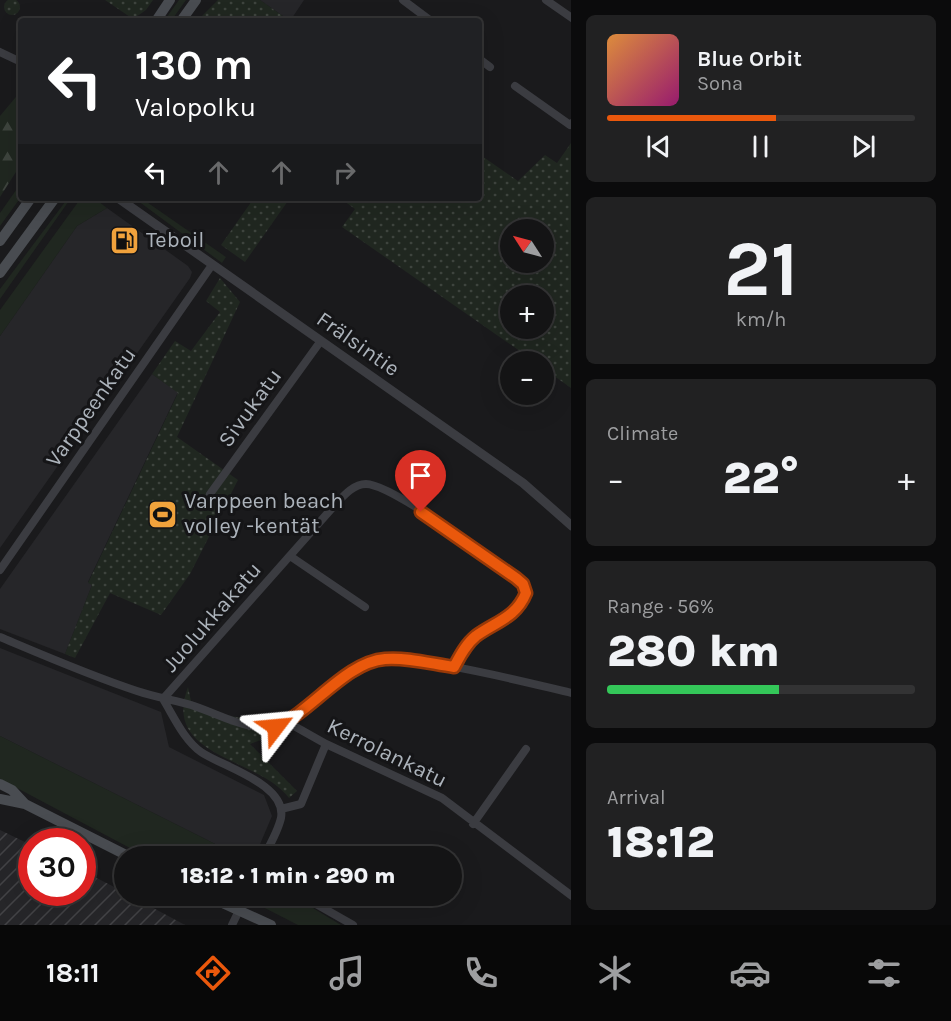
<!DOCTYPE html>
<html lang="en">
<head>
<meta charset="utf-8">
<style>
	:root { --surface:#141415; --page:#212122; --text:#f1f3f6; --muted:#9d9ea0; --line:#333334; --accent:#ea580c }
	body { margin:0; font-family:Karla,sans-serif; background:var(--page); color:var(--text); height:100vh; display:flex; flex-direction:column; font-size:22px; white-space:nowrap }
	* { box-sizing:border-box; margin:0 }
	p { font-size:20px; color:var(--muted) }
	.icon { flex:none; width:33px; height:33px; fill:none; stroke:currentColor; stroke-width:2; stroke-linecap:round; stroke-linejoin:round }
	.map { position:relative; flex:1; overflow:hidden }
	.details { display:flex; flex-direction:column; gap:15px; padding:15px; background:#0b0b0c; width:380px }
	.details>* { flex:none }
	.banner { position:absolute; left:18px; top:18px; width:464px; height:183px; border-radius:6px; box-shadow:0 6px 24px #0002,0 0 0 2px var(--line); background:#202124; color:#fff; overflow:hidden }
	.needle { width:39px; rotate:306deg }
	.fabs { position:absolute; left:500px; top:219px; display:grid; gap:12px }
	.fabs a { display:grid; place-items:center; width:54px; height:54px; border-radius:50%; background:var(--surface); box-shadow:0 6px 24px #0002,0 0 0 2px var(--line); font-size:30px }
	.speed { position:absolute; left:18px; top:828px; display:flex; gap:12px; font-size:30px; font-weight:700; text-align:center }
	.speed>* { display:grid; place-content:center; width:78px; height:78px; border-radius:50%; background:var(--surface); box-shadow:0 6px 24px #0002,0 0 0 2px var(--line); line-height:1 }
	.speed .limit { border:9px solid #d22; background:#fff; color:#111 }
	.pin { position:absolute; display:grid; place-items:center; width:51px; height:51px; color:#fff; margin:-62px -26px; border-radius:50% 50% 50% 0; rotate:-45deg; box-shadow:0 0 6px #0007 }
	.pin .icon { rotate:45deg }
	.me { position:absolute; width:66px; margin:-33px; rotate:61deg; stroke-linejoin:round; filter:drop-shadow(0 0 4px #0008) }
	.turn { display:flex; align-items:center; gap:21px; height:126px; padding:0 18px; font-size:27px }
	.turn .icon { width:78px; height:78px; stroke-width:2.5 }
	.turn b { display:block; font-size:42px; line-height:51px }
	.lanes { display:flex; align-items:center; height:57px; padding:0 18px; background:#0003; justify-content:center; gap:30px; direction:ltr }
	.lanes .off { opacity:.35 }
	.big { font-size:45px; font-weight:800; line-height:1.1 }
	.details .tile { flex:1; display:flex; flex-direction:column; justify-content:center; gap:9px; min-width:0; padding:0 21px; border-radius:9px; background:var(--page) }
	.details .dial { align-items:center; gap:0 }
	.dial b { font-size:78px; line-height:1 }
	.song { display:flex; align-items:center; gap:18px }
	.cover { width:72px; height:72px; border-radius:9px; background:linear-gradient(135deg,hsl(30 70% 55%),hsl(320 70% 35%)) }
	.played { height:6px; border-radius:3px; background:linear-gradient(90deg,var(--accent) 55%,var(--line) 55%) }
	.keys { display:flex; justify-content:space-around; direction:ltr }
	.heat { display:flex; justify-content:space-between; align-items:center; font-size:33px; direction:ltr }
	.charge { height:9px; border-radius:4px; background:linear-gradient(90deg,#34c759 56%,var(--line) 0) }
	.trip { position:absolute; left:114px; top:846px; width:348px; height:60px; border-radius:30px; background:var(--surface); box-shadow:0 6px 24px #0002,0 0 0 2px var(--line); font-weight:800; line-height:60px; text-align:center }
	.dock { display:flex; height:96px; justify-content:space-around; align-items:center; background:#080808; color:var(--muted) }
	.dock .icon { width:42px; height:42px }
	.dock .active { color:var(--accent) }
	.dock b { font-size:27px; color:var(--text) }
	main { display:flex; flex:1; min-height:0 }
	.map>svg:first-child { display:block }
</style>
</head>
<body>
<main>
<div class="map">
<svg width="572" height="925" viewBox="0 0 572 925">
	<defs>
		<pattern id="industrial-furrows" width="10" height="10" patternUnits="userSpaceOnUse" patternTransform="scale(1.5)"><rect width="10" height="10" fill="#262629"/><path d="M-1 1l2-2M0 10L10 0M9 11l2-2" fill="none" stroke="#434346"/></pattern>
		<pattern id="forest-firs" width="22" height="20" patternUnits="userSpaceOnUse" patternTransform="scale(1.5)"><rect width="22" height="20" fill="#202720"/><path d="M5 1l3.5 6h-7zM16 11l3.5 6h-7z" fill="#3e443e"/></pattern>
		<pattern id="park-dots" width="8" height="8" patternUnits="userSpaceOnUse" patternTransform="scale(1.5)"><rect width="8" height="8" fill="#202720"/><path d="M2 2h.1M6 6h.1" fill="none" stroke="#3e443e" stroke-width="1.8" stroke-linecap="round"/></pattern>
	</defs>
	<rect width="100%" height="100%" fill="#1a1a1c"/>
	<path fill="#262629" d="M260,0H304L290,21Z
		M107,208L188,266L192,272L190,278L0,548V336L77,226Z
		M152,374L178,392L88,582L92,585L65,654L0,629V589Z
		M0,648L161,712L169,747L264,795L272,816L255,856H239L0,736Z"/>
	<path fill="url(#industrial-furrows)" d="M0,830L31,845L32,892H82L83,871L124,892V896H131L185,925H0Z"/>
	<path fill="#202720" d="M179,0H186L171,21H164Z
		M21,183V197L0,226V213Z
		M68,198H71L0,299V289Z
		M81,198H94L107,208L77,226L0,336V310Z
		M134,198H141L226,257L222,263Z
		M0,736L239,856H145L0,779Z
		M257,896H293L341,925H298L259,905Z"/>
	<path fill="url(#forest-firs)" d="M21,91V164L0,197V116Z"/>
	<path fill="url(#park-dots)" fill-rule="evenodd" d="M4 7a8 8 0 1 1 16 0a8 8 0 1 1-16 0Z
		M105,0H153L146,10L133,19Z
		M218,0H260L290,21H197Z
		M571,143V388L543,368V362L534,361L342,227L355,209L340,198H478L479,154L518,181L545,155L557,163ZM510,230H543V262H510ZM510,296H543V328H510Z
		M254,198H290L245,262L221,245Z
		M220,278L240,302L177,437L238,480L190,574L161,615L110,593L75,658L65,654L92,585L88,583L178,393L152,374L175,341L191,351L220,312L206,301Z
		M188,687L191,701L226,715L257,721L283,712L288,730L250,744L297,791L289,798C259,757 161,758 188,687Z"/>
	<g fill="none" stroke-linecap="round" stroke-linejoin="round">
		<path stroke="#3b3c41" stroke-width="8" d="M403,0L431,21
			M546,0L572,18
			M0,52L21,62
			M478,58L490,67
			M515,86L570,125L572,123
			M210,494L320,342
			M290,556L365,607
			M0,570L212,265
			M0,637C45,656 91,676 137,691C155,697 173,700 191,705C223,715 254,737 287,722L326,744L442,798L572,896
			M287,722C315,704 338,676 369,663C400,649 532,684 572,693
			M281,809L301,804L326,744
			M473,824L526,749
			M264,856C270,845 278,831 281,818C287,784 223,767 201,752C184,740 174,717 163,699L333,507C341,499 352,484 366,484C391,484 502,564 523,584L526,593C515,618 495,622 476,636C466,644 460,656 454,667
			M302,896L353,925
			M232,925L246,896"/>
		<path stroke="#3b3c41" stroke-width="9" d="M118,198L523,483L572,526"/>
		<path stroke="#494c51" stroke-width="10" d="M156,21L170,0
			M181,21L196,0
			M0,241L31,198
			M0,273L55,198
			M0,784L12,790L25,804
			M0,799L25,804L128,856
			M207,896L271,925"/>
	</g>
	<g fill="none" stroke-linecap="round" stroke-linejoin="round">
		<defs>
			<path id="route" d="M276,727C312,711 346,662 385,659C407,657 432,664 454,667C460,656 466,644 476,636C495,622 516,618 526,593L523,584L516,578L421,512"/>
		</defs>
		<use href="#route" stroke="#983908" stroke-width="15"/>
		<use href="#route" stroke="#ea580c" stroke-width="10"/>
	</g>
	<defs>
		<symbol id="fuel-square" viewBox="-11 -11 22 22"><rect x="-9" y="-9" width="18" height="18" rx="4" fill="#f1a23c" stroke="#151517"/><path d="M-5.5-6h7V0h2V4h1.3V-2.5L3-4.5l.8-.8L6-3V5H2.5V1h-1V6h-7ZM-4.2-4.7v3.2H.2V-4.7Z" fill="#111"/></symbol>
		<symbol id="stadium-square" viewBox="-11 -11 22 22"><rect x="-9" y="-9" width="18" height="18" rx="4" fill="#f1a23c" stroke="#151517"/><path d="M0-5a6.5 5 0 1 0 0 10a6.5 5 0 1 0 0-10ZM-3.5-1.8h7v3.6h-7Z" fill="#111"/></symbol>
	</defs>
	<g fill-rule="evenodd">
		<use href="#fuel-square" x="108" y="224" width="33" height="33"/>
		<use href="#stadium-square" x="146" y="498" width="33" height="33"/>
	</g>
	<g text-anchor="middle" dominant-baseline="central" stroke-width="6" stroke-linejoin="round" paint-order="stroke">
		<g font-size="22" fill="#acb3bb" stroke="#151517" text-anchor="start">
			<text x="146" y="240">Teboil</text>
			<text x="184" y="501">Varppeen beach<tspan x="184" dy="25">volley -kentät</tspan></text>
		</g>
		<g font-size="22" fill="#acb3bb" stroke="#151517">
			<text transform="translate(358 344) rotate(35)">Frälsintie</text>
			<text transform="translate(91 407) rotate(-55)">Varppeenkatu</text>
			<text transform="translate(250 408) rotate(-54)">Sivukatu</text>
			<text transform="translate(212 617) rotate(-49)">Juolukkakatu</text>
			<text transform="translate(387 753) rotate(26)">Kerrolankatu</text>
		</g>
	</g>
</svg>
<div class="fabs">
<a><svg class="needle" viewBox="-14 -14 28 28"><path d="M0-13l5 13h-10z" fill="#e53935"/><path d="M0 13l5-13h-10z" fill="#9d9ea0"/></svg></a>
<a>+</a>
<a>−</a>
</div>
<div class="speed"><div class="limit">30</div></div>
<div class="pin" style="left:421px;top:512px;background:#d93025"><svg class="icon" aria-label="arrive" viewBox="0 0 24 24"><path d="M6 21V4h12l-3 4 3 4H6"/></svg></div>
<svg class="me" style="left:276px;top:727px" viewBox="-20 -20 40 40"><path d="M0-17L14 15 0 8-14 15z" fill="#ea580c" stroke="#fff" stroke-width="4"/></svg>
<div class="trip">18:12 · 1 min · 290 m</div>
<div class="banner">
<div class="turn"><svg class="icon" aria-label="left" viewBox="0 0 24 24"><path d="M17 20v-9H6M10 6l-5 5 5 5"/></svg><div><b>130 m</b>Valopolku</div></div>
<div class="lanes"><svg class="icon" aria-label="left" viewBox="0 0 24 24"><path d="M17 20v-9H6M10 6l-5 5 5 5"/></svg><svg class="icon off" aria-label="ahead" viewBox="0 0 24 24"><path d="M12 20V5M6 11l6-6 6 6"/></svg><svg class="icon off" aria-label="ahead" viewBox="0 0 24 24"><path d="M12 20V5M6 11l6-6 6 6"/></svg><svg class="icon off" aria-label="right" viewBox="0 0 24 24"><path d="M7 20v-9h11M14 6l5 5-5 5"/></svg></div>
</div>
</div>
<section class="details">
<div class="tile">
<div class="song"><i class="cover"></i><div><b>Blue Orbit</b><p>Sona</p></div></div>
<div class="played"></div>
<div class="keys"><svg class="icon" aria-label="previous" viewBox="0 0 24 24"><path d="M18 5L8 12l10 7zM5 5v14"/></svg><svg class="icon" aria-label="pause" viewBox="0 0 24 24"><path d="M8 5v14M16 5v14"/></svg><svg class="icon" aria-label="next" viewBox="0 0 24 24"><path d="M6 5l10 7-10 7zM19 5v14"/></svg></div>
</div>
<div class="tile dial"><b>21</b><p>km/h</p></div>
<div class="tile"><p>Climate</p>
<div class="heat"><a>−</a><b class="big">22°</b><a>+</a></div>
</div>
<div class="tile"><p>Range · 56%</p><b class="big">280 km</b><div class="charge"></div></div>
<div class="tile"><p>Arrival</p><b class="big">18:12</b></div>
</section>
</main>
<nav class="dock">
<b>18:11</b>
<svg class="icon active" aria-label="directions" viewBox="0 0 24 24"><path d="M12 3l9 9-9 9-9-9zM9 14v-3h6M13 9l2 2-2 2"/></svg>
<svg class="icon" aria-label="music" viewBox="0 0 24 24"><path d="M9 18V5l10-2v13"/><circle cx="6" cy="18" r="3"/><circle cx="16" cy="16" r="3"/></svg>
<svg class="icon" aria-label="phone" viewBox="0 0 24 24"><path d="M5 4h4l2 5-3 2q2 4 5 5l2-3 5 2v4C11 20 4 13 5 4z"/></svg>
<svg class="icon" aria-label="climate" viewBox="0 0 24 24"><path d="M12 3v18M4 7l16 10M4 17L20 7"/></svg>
<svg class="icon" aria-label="car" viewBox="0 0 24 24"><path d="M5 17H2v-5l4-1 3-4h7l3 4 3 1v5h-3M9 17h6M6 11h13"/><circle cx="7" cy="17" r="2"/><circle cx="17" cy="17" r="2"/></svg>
<svg class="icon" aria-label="filters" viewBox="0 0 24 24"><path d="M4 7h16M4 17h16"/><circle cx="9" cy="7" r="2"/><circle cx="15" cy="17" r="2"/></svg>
</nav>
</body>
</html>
